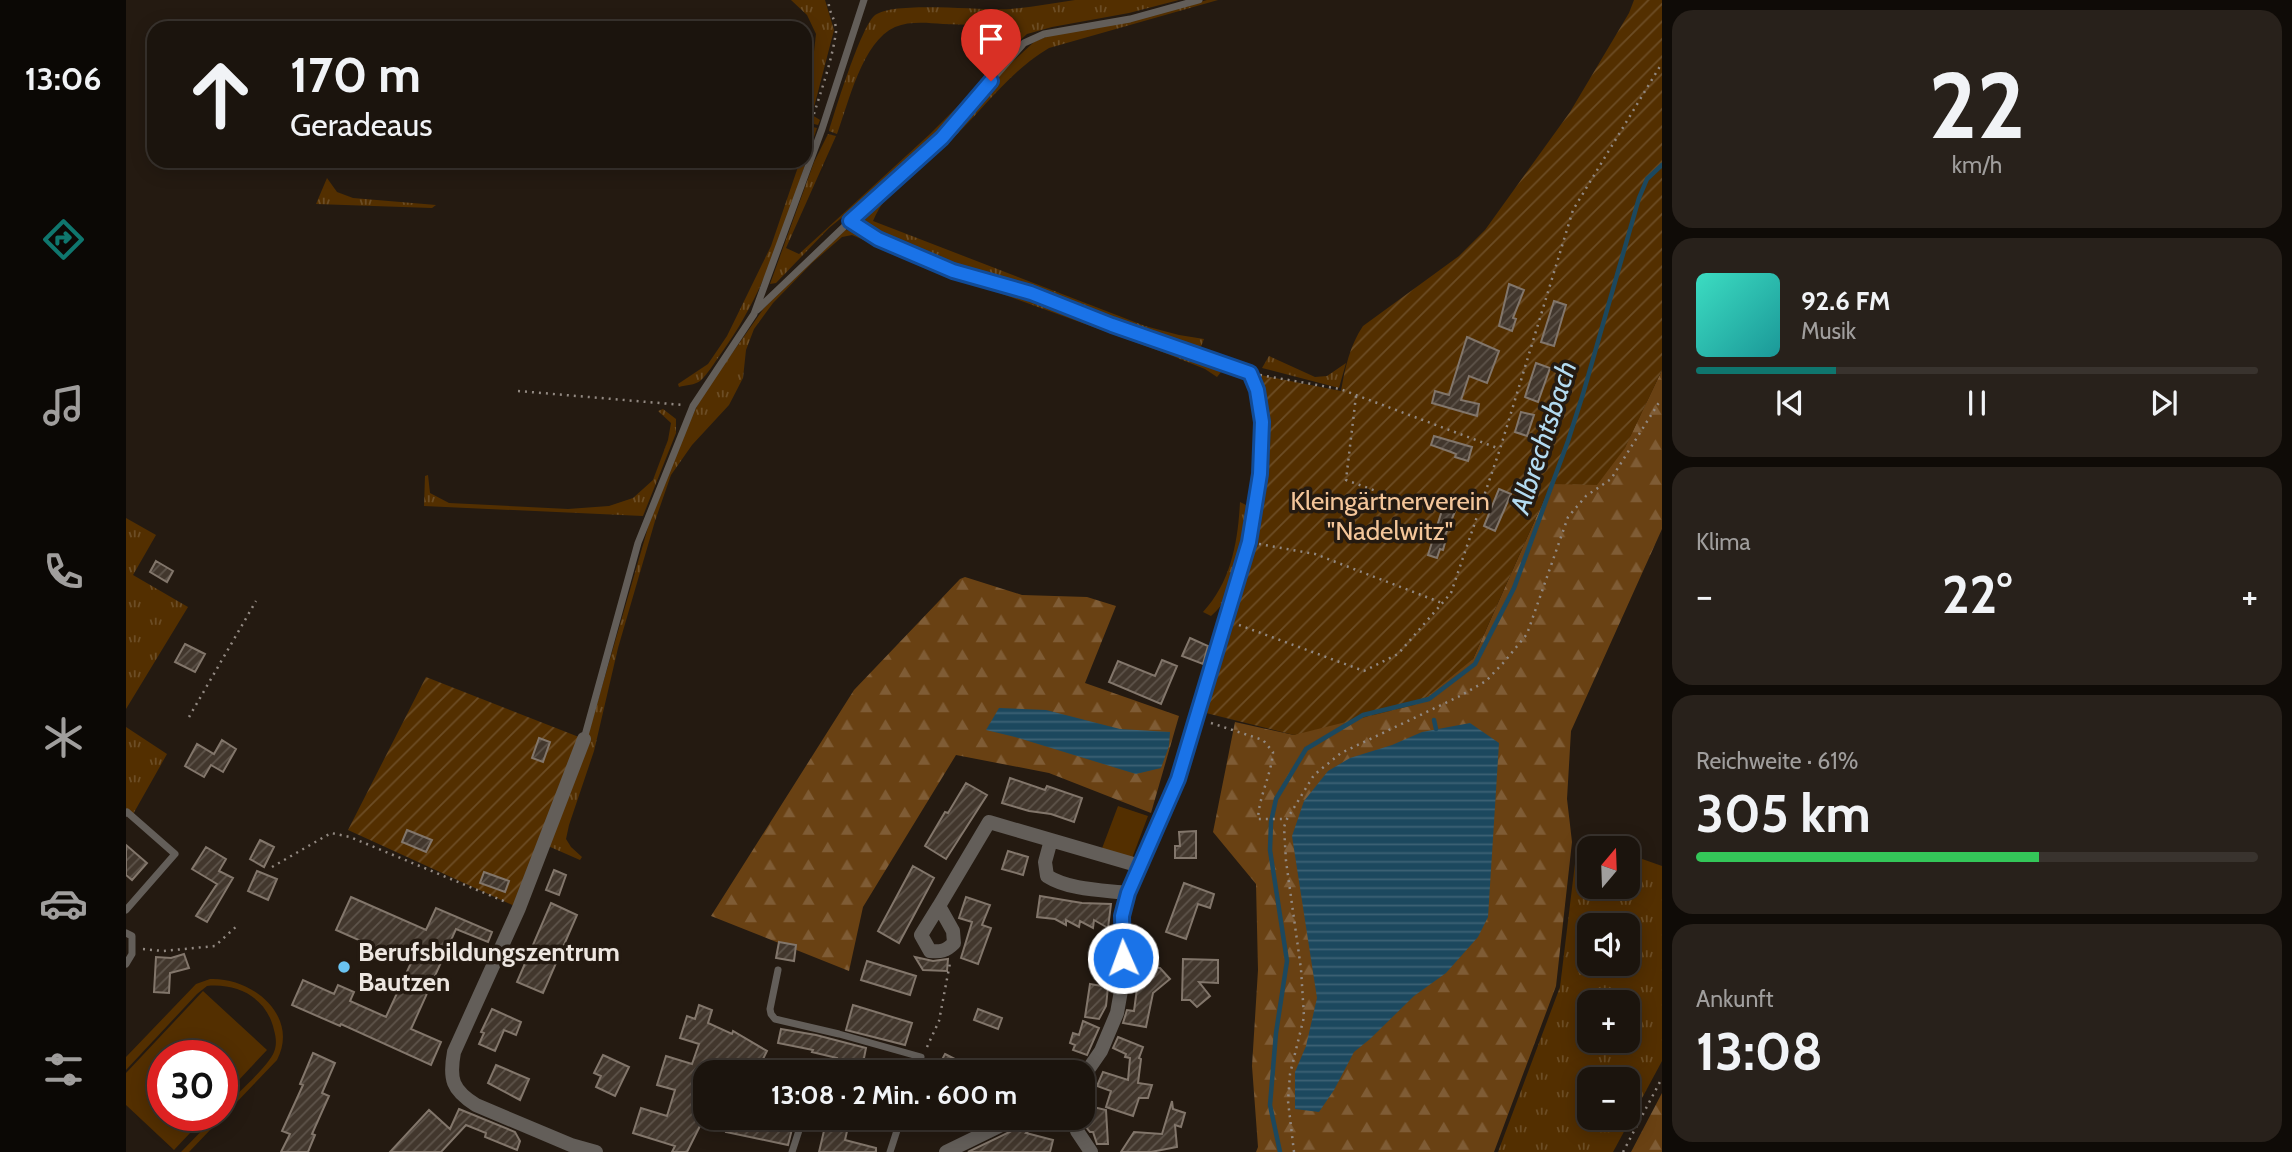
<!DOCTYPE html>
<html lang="de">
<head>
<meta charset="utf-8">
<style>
	:root { --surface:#1b140d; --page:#28211b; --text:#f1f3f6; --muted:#a09e9d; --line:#39332e; --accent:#0f766e }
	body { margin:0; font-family:Cabin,sans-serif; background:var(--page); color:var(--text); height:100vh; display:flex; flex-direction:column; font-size:26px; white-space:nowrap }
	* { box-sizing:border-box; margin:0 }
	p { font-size:23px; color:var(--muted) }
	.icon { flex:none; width:38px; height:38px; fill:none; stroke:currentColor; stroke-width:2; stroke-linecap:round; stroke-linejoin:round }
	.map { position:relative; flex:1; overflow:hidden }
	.side { display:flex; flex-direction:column; gap:10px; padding:10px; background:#0f0b07; width:630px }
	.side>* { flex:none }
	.banner { position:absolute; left:21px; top:21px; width:665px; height:147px; border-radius:21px; box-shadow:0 4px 18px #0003,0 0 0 2px var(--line); background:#1b140d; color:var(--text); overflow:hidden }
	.needle { width:46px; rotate:19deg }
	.tools { position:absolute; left:1451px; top:836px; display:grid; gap:14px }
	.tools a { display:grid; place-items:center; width:63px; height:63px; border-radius:14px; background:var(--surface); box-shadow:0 4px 18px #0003,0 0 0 2px var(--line); font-size:35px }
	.speed { position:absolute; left:21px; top:1040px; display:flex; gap:14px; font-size:35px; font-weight:700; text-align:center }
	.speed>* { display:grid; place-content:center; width:91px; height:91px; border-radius:50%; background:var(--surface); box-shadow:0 4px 18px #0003,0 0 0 2px var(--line); line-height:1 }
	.speed .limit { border:10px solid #d22; background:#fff; color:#111 }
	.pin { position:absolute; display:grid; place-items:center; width:60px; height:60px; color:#fff; margin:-72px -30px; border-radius:50% 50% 50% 0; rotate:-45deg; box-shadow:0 0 7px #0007 }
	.pin .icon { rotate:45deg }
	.me { position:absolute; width:77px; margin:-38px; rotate:358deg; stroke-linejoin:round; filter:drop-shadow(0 0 5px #0008) }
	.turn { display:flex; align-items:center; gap:24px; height:147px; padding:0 28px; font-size:32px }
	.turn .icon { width:91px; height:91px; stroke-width:2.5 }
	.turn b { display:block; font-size:49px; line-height:60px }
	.big { font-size:52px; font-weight:800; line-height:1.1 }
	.side .widget { flex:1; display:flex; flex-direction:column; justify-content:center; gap:10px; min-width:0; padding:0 24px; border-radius:21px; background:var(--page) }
	.side .dial { align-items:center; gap:0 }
	.dial b { font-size:91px; line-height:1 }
	.song { display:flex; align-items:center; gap:21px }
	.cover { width:84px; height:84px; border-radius:10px; background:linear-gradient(135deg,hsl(170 70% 55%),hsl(180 70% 35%)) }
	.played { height:7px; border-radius:4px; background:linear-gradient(90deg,var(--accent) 25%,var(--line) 25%) }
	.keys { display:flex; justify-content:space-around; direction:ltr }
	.heat { display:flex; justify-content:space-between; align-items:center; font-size:38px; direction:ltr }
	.charge { height:10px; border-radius:5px; background:linear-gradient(90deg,#34c759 61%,var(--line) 0) }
	.trip { position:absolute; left:567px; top:1060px; width:402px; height:70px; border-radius:21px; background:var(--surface); box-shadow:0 4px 18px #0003,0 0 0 2px var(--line); font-weight:800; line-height:70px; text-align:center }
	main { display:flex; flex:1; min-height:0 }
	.tab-bar { display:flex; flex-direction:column; width:126px; justify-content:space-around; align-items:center; background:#0b0805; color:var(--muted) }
	.tab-bar .icon { width:49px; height:49px }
	.tab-bar .current { color:var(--accent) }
	.tab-bar b { font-size:32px; color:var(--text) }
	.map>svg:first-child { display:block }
</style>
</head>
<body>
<main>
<nav class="tab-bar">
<b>13:06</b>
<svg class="icon current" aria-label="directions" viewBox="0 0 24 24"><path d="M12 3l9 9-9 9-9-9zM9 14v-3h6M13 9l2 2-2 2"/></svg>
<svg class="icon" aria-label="music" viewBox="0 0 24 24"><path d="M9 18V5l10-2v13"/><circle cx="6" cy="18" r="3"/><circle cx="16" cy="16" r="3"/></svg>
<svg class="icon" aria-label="phone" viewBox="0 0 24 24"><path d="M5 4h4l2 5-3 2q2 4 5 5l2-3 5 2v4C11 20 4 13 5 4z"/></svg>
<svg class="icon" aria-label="climate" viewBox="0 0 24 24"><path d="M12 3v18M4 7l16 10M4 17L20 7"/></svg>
<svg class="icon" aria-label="car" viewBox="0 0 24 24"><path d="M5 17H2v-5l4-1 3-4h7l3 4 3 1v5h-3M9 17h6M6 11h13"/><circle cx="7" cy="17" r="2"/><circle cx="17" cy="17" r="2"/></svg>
<svg class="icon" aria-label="filters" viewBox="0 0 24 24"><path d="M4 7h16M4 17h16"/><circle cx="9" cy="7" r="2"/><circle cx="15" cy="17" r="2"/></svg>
</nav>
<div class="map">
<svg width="1536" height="1152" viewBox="0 0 1536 1152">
	<defs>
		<pattern id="grass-tufts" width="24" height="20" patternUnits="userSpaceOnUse" patternTransform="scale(1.75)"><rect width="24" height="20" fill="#532f00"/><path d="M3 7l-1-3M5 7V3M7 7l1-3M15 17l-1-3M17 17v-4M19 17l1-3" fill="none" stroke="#6c4d25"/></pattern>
		<pattern id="forest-firs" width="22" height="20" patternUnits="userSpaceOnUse" patternTransform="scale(1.75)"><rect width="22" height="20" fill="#694113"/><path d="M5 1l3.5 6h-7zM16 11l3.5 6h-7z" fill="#7f5c35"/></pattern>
		<pattern id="garden-furrows" width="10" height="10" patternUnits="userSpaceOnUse" patternTransform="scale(1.75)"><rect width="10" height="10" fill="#532f00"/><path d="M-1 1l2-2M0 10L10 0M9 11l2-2" fill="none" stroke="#6c4d25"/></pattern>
		<pattern id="water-rules" width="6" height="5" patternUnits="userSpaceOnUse" patternTransform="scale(1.75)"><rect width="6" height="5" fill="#1c485e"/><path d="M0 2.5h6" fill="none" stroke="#3d6275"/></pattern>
		<pattern id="building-hatch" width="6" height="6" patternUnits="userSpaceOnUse" patternTransform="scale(1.75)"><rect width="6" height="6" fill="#42372d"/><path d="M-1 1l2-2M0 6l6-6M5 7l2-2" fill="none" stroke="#5e544b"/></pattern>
	</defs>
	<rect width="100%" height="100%" fill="#241a11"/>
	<path fill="url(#grass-tufts)" fill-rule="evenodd" d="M665,0H699L708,30L686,115L694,120L692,125L680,122L690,34L681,15Z
		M949,0H1053L1003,13L926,27L901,34L891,43L851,93L829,116L756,185L703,228L650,283L644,284L688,162L702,134L710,136L660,248L673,254L804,134L849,89L872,57L882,29C861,24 839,25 817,24C801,23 784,21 769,27C736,42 723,102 711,134L703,131C710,108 734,30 748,16C765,0 856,11 885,9C907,7 928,3 949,0Z
		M1081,0H1092L923,48C883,72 861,105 828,137C801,163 762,185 747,221L1019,326L1053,335L1078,339L1074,349C1047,341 1019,333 993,324C963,314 934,299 904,288C873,277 750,245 736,223L738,214L827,131L883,65L908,42L922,36L1005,21Z
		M679,125L691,128C665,206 643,289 594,355C588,363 582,374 574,381C569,385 560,385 553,387L552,384L582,364L601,336L645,246L674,161H679Z
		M201,178L211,192L227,198L310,205L306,208L190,204Z
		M719,230L731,231L744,238L833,274L908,298L1058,353L1095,372L1091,377L1079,369L1039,353L796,265L726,235L716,237L686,263L647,303L628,329L620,350L617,378L603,405L566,445L545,475L529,521L492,648L468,751L443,825L440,839L445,847L456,857L454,860L422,846L458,749L523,524L556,437L576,396L638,308Z
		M1143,356L1189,377L1201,376L1220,363L1213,388L1136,368Z
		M537,409L550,419V433L517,516L298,506L299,476L302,475L304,493L323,503L442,509L483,506L507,498L527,480L542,440L545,423L532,411Z
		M1114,502L1120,505L1124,511C1116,545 1114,592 1085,616L1077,612C1105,582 1112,542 1114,502Z
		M0,518L30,535L7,575L62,607L0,709Z
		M0,727L41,754L6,816L0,812Z
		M1462,839L1487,849H1463V887H1502V854L1536,866V1061L1487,1152H1372L1434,987L1451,847ZM1463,926H1502V964H1463ZM1463,1003H1502V1041H1463ZM1463,1080H1502V1118H1463Z"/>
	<path fill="url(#forest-firs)" d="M1536,370V529L1445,731L1441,799L1446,842L1430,986L1368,1152H1130L1132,1147L1126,1066L1132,970L1130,884L1087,832L1109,722L1168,735L1347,659L1425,484L1499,447Z
		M839,577L896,595L961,597L990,606L959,683L1053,716L1025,813L923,773L830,755L737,907L723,971L585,916L728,690L834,579Z
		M1536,1093V1152H1505Z"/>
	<path fill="#532f00" d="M992,806L1022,816L1005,861L975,851Z
		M84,979C126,977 174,1016 151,1060L63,1152H55L91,1115H96V1109C109,1095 142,1067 148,1052C151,1045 150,1037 148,1030C141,998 112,983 81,986L71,994L0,1070V1057L70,984Z
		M77,991L141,1050L96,1098V1055H37V1115H81L48,1150L0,1105V1073Z"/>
	<path fill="url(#garden-furrows)" d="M1508,0H1536V370L1499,448L1471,485L1425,484L1347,659L1292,704L1168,735L1072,711L1128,515L1136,422L1124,373L1215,391C1219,368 1224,345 1237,326L1333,256L1359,230L1444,112L1503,13Z
		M300,677L458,739L393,908L222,830Z"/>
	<path fill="url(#water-rules)" d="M873,708L920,710L994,729L1044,732L1043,746L1035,768L1010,774L889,737L860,730Z
		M1344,723L1373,743L1362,917L1352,937L1320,973L1288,996L1244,1039L1228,1052L1208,1090L1193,1112L1169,1109V1072L1180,1046L1191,998L1166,836L1178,801L1202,771L1224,758L1266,745L1296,732Z"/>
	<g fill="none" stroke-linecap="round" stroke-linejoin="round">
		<path stroke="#1c485e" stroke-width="4.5" d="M1308,720L1310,729
			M1154,1152L1144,1105L1150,1033L1161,961L1144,850L1145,822L1150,799L1180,749L1237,715L1303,699L1349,664L1388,588L1442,441L1457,394L1513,198L1521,179L1536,165"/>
	</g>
	<path fill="url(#building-hatch)" stroke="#82766b" stroke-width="2" d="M1383,284L1398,290L1387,318L1390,319L1386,331L1373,326Z
		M1428,301L1440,305L1428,346L1415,342Z
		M1341,337L1373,351L1361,383L1343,376L1335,400L1353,404L1351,416L1306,403L1309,391L1323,395Z
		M1410,363L1424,368L1412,402L1399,397Z
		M1395,412L1408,415L1401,436L1389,432Z
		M1308,436L1346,447L1342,461L1329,457L1330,454L1325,452L1305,445Z
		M1373,489L1385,494L1369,531L1358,526Z
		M1318,504L1330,509L1318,538L1320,539L1317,550L1314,549L1311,558L1302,555Z
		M30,561L47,571L41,582L24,572Z
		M1064,638L1082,646L1077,664L1056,656Z
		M59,644L79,654L69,672L49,662Z
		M1036,660L1051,666L1035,704L983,682L992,661L1029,676Z
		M413,738L424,742L417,762L406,758Z
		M96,740L110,749L97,772L85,765L78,777L59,766L71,744L88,754Z
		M884,778L919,790L921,786L956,798L948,822L925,814L903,811L876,803Z
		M840,783L861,795L820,859L799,846L819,812L822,813Z
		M281,830L306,840L300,852L276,842Z
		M1070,831V858H1049V846H1054L1053,832Z
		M134,840L148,847L138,867L124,859Z
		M0,845L21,863L6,880L0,875Z
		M80,847L100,859L93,871L107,878L81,922L70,916L91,884L66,869Z
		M882,851L902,857L897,875L876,869Z
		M787,866L808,878L773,943L752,931Z
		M428,870L440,875L433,895L420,890Z
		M131,871L151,879L142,900L122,891Z
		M358,872L383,881L379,892L354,883Z
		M1058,883L1088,894L1084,908L1072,904L1060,939L1040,932Z
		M914,896L956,903L985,904L982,928L968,920L967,928L954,921L953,927L940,920V925L929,919L911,917Z
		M225,897L300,930L310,908L366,932L362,942L330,929L285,1029L315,1042L305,1065L215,1024L214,1026L166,1005L177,980L208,994L212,985L228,992L224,1001L260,1017L285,963L210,930Z
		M840,897L864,905L856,925L865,928L852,964L835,958L846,922L833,918Z
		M425,903L451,915L417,993L391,982Z
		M653,942L670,945L668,961L650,958Z
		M58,954L63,968L44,973L43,993L28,992L30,957L45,958Z
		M789,957L807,961L822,959L821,971L797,970Z
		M1057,959L1092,960V983L1073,982L1084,996L1071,1007L1064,1000H1056Z
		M741,961L790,976L784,995L735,980Z
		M1014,966L1034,968L1044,979L1027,993L1020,1027L997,1023L1001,1010L1008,1011Z
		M964,984L982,987L980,1006L973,1019L959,1017Z
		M573,1005L586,1010L582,1023L606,1034L607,1031L641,1051L630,1073H579V1116L561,1152H546L549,1146L507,1133L515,1108L541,1116L549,1090L531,1085L540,1056L566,1064L573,1044L554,1038L561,1016L569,1019Z
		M727,1005L786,1023L779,1045L720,1030Z
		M366,1009L395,1022L390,1035L378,1030L369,1051L353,1044L358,1033L355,1032Z
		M852,1009L876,1018L872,1029L848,1020Z
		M957,1021L973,1028L961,1055L947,1050L949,1045L944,1043L947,1033L953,1035Z
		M655,1029L690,1035L740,1048L735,1073H707L711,1058L686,1052L687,1050L652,1043Z
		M992,1037L1017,1047L1013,1058L1015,1059L1012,1083L1026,1085L1022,1098H1013L1007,1116L980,1107L985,1091L971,1086L977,1072L1002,1080L1004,1058L999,1057L1000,1054L987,1048Z
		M187,1053L209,1063L196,1093L203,1096L186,1134L189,1135L182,1152H155L164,1134L156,1131L177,1085L174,1084Z
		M819,1054L856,1073H819L811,1069Z
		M477,1055L503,1067L489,1096L470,1087L475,1076L468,1073Z
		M370,1065L403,1079L394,1100L362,1083Z
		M1046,1101L1047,1109L1059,1113L1055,1127L1049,1125L1051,1147L1025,1152H995L1008,1132L1036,1134Z
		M963,1106L980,1110L982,1144H971L967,1132H964L960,1127L957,1108L961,1109Z
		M333,1109L389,1132L394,1141L391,1150L359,1137L360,1133L340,1125L315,1152H264L303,1110L324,1129Z
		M603,1118H637L667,1125L662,1145L600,1132Z
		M701,1118H724L719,1140L750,1148V1152H693Z
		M900,1118H917L900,1133L927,1140L924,1152H842L894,1127Z"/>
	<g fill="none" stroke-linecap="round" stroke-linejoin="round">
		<path stroke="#928982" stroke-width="2.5" stroke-dasharray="2 5" stroke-linecap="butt" d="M688,114C696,88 706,60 710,32C711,20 701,11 703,0
			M1134,375L1214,389L1374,449
			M392,391L557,405
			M1230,396L1220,480L1261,495
			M1133,544L1189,554L1316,603
			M1113,625L1238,671L1272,654L1325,593L1374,449L1447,210L1536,63
			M63,717L130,601
			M1085,723L1137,740L1147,752C1145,776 1133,796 1132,819H1161
			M146,867L205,833L224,837L380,902
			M17,949L37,951L89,946L113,924
			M801,1047L813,1021L824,963
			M1168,1152L1162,1101L1164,1074L1178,1017L1175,969L1160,861L1158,827L1161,819L1188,775L1215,753L1334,696L1360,681L1379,661L1401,634L1442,517L1460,496L1485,479L1532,404L1536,400
			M1497,1152L1536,1078"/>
		<path stroke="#635e59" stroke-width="7" d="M724,221L752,239L827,271L905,293L986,325L1124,373C1154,446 1122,547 1100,620
			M631,310L724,221L816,138L898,43L918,34L1004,19L1073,0
			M458,739L512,543L567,406L628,314L696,129L738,0
			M0,813L1,812L49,854L0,910
			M0,933L6,936V954L0,964
			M652,970L644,1009L645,1014L649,1019L713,1034L795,1057L790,1073
			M666,1152L677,1118
			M764,1152L775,1118"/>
		<path stroke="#635e59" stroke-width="14" d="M458,739L393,908L328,1052C323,1079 326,1090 350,1105L445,1145L470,1152
			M925,840L919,862L921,876C943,890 976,890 1002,893
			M813,906L795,935L804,951C815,952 820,951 828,943L827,931L813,906L863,822L1014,866
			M957,1077L975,1051L991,1013L998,974L996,916L1002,893L1052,779L1100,620
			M948,1118L951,1131L965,1152
			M820,1152L890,1118"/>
	</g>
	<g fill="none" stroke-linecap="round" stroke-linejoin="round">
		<defs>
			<path id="route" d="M865,81L816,138L724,221L752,239L827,271L905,293L986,325L1124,373L1131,390L1136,422L1134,474L1123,542L1052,779L1002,893L996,916L997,958"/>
		</defs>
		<use href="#route" stroke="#114b97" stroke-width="18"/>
		<use href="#route" stroke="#1a73e8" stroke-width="12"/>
	</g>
	<circle fill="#6ac3f1" stroke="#241a11" stroke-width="2.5" cx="218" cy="967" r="7"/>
	<g text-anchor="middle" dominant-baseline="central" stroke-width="7" stroke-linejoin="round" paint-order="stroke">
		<g font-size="26" fill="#f4c69a" stroke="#241a11">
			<text x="1264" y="501">Kleingärtnerverein<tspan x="1264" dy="30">"Nadelwitz"</tspan></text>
		</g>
		<g font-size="26" font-weight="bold" fill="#ede6e0" stroke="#241a11" text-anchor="start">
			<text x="232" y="952">Berufsbildungszentrum<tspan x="232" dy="30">Bautzen</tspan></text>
		</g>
		<g font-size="28" font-style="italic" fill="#b3dbf1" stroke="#241a11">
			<text transform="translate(1417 437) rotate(-72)">Albrechtsbach</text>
		</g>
	</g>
</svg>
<div class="tools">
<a><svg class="needle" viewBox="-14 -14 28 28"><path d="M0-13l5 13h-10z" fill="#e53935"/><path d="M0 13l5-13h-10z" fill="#a09e9d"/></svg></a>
<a><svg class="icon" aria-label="sound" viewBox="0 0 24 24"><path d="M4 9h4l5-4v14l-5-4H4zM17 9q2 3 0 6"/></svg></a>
<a>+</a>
<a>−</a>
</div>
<div class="speed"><div class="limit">30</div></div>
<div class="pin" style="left:865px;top:81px;background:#d93025"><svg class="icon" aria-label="arrive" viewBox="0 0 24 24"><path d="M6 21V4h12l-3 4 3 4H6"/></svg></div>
<svg class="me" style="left:997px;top:958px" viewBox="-20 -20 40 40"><circle r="17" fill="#1a73e8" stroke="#fff" stroke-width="3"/><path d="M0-11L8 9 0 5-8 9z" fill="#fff"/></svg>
<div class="trip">13:08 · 2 Min. · 600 m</div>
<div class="banner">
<div class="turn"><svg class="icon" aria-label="ahead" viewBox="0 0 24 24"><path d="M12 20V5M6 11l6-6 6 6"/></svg><div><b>170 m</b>Geradeaus</div></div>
</div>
</div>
<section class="side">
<div class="widget dial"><b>22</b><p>km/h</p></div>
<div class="widget">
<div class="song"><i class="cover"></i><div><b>92.6 FM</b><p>Musik</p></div></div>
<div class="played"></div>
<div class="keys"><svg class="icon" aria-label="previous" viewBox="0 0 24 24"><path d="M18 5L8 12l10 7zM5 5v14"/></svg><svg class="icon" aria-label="pause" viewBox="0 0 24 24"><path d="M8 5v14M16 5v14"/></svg><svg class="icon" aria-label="next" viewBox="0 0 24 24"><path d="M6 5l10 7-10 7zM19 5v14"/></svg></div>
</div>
<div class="widget"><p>Klima</p>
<div class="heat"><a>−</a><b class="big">22°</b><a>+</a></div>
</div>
<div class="widget"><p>Reichweite · 61%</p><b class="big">305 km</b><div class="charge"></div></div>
<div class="widget"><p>Ankunft</p><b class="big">13:08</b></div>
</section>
</main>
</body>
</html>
